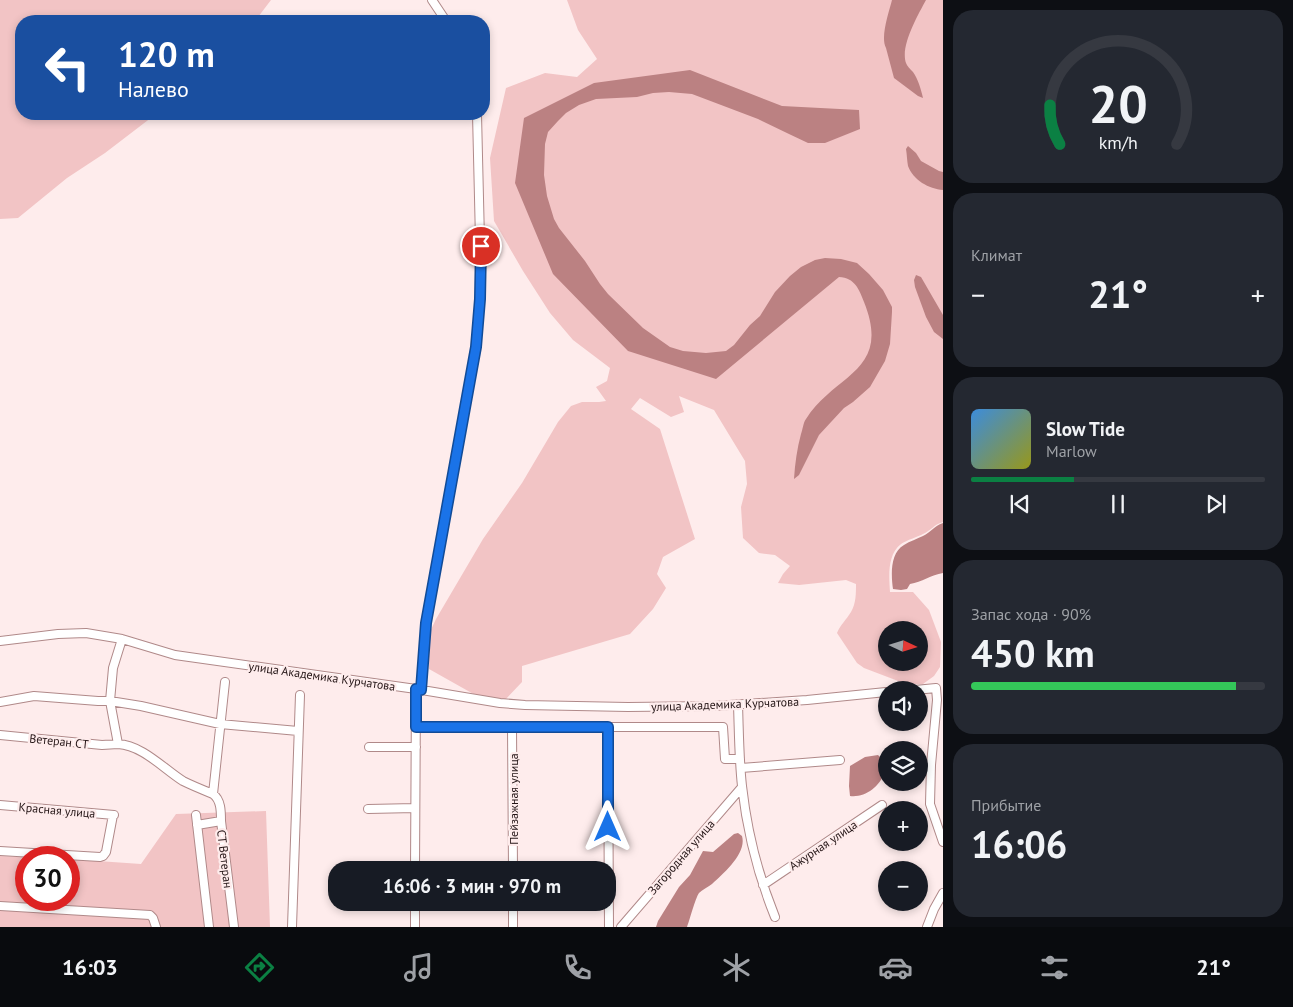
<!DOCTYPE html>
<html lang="ru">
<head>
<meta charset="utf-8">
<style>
	:root { --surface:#171b24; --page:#242831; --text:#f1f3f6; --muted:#9ea1a6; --line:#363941; --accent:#0b8043 }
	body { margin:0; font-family:"PT Sans",sans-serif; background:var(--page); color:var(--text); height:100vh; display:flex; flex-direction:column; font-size:19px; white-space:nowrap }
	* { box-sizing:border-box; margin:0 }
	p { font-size:16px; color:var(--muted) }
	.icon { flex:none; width:28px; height:28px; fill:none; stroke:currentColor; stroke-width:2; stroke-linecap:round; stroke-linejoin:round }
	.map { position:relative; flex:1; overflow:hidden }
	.sheet { display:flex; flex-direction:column; gap:10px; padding:10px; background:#0d0f14; width:350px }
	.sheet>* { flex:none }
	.guide { position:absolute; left:15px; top:15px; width:475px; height:105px; border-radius:20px; box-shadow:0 2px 8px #0003; background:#1a4fa0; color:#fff; overflow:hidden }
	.needle { width:32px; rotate:94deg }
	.buttons { position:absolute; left:878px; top:621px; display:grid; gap:10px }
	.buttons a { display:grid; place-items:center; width:50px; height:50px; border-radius:50%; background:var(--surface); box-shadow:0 2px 8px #0003; font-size:25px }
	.speed { position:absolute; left:15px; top:846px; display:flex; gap:10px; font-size:25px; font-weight:700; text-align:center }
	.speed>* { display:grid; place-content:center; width:65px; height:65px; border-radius:50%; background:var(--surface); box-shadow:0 2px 8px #0003; line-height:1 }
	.speed .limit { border:8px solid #d22; background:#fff; color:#111 }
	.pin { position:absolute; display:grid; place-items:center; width:42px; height:42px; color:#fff; margin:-21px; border:2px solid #fff; border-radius:50%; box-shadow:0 1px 5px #0007 }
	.me { position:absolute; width:55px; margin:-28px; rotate:0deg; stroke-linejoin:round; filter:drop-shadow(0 0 4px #0008) }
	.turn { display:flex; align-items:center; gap:18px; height:105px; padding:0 20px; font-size:22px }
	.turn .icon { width:65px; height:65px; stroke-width:2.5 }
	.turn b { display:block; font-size:35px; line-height:42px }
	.big { font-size:38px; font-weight:700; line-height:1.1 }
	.sheet .card { flex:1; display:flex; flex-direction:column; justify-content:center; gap:8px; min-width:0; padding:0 18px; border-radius:20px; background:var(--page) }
	.sheet .dial { align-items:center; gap:0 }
	.dial svg { height:130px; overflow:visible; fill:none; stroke:var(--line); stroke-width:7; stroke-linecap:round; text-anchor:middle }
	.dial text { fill:var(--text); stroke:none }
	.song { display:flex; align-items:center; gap:15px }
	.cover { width:60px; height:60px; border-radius:8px; background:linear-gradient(135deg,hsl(210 70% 55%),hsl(60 70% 35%)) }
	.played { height:5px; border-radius:2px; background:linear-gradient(90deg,var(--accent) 35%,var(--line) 35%) }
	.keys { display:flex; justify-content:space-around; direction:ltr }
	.heat { display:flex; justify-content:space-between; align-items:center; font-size:28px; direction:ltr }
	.charge { height:8px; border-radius:4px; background:linear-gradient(90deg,#34c759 90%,var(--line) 0) }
	.trip { position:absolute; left:328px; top:861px; width:288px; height:50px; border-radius:20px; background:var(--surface); box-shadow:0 2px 8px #0003; font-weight:700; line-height:50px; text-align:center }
	.menu { display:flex; height:80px; justify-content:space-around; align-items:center; background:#090b0e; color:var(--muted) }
	.menu .icon { width:35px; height:35px }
	.menu .on { color:var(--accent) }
	.menu b { font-size:22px; color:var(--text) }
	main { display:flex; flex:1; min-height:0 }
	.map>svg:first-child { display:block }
</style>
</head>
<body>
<main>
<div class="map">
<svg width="943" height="927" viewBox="0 0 943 927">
	<rect width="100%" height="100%" fill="#feecec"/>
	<path fill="#f2c4c5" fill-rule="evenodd" d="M0,0H271L255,21H21V114H156L105,153L67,178L18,218L0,219Z
		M567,0H943V522C933,525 932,530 923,534C917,537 907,540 901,544C887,555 889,576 890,592H913L929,610L941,642L940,667L934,676L923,684H906L864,668L857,663L837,633C841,624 846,620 851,612C856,604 856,593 856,584L846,580L799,585L778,583L783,574L790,566L775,555L759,553L743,538L741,507L747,484L745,461L714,410L679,396L684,412L671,417L640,398L631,409L660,429L695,539L663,557L657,574L666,588L653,609L630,634L522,666V682L505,700L477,696L429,669V634L436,619L483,539L522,483L558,422L571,406L582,402H599L606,401L596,387L607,381L610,368L573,340L550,313L523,271L494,221L490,158L506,88L545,73L577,77L597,59L578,30ZM886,630H919V662H886Z
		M266,811L270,927H0V856L33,857L26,858V900H69V859L141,864L176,814Z"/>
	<path fill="#bb8182" d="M892,0H926C918,15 900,46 906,63C907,66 910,69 913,72C918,79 921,89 923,98L918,96L894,78L886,48C880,37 889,12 892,0Z
		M690,70L782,106L859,110L860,129L825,143H808L789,134L758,119L729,108L692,94L669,92L653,93L637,97L596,99L579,105L566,113L558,121L548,132L545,144L544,175L547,196L554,219L559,228L585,261L600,284L608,294L643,328L670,347L683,351L706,353L726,351L734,345L750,325L760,316L775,292L790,276L801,267L815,260L825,258L841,259L857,263L869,274L883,290L892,307V312L890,344L885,361L870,387L853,402L844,408L819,435L799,475L794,479C795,463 797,449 801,434C803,429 803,423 806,419C835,373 892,372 864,302C859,289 855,278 839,277L716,379L628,351L553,274L515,183L524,118L594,83Z
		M908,146L916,153L921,161L939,171L943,172V190C929,189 913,180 908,166C907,161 907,155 906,149Z
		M916,275L921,277L943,315V339L934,332L926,317L915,287L914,280Z
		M943,523V573C931,575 922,582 910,584L907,589L901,590L893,589C891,575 890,553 904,545C910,541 917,539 923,536C931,532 934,526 943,523Z
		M878,755L884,761C884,765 885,770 884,773C880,787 864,798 850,796L849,786L850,766L865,757Z
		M738,833L742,836C747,853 724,873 712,884C708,887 702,890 699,893C695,899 690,919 687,927H656L658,921L679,887L690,875L703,851L713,852L734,834Z"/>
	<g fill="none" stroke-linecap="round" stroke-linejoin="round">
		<defs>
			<path id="minor" d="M432,0L446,21
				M0,641L58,634L86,633L122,639L175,655L416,689L500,703L525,705L628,707L714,706L807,700L886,692
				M421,690L426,623L476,347L481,282L477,114
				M915,690L936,688L937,700L931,765L930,804L943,842
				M0,702L34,696L98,701H110L141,706L220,724L298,731
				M738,705C739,732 739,759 742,786C747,831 758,875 775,917
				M416,727H723L725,759H740
				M512,727L513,870
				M608,727L609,927
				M0,735L102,745L118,744L110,701L113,668L122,639
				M118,744C142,745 164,769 183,781C193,786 203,790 213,794C221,800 221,811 221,821L234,927
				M369,747H416
				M741,768L840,760
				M213,794L225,682
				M0,805L114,815
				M368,809L415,808
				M196,815L209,927
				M197,825L221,821
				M0,851L100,857L103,856L106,852L113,815
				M415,870L416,689
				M763,885L882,805
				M513,902V927
				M0,906L150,915L153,918L156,927
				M292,927L300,695
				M415,927V902
				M621,927L742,787
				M927,927L934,909L943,893"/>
		</defs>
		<use href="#minor" stroke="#b08989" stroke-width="10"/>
		<use href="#minor" stroke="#fff" stroke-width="8"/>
	</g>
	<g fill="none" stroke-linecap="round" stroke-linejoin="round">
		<defs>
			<path id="route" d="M481,246L480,299L476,347L426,623L421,690L416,689V727H608V827"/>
		</defs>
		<use href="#route" stroke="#114b97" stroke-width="12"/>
		<use href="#route" stroke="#1a73e8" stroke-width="9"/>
	</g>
	<g text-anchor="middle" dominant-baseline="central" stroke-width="4.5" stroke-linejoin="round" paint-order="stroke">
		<g font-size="12" fill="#241516" stroke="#feecec">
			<text transform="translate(322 676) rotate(8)">улица Академика Курчатова</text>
			<text transform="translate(725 704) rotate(-2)">улица Академика Курчатова</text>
			<text transform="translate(59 741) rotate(6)">Ветеран СТ</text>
			<text transform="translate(513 799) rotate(-90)">Пейзажная улица</text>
			<text transform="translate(57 810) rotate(5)">Красная улица</text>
			<text transform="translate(823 845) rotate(-34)">Ажурная улица</text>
			<text transform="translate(681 857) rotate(-49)">Загородная улица</text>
			<text transform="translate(225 859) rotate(83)">СТ Ветеран</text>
		</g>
	</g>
</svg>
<div class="buttons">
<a><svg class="needle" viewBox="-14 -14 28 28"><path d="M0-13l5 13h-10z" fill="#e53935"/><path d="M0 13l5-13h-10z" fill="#9ea1a6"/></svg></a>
<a><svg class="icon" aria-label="sound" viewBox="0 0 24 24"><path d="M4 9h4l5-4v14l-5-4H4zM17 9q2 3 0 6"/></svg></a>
<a><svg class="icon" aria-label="layers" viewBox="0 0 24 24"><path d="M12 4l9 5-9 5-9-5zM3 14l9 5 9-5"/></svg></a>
<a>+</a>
<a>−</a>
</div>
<div class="speed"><div class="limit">30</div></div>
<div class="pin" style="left:481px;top:246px;background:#d93025"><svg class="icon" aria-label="arrive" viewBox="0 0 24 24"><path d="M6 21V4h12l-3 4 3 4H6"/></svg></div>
<svg class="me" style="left:608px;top:827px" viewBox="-20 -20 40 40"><path d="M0-17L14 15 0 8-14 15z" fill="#1a73e8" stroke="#fff" stroke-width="4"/></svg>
<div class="trip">16:06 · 3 мин · 970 m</div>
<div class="guide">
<div class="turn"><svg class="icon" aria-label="left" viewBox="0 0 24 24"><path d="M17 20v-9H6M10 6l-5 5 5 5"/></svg><div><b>120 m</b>Налево</div></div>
</div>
</div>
<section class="sheet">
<div class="card dial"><svg viewBox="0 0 100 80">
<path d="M14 69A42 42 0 1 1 86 69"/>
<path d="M14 69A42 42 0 0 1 8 45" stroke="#0b8043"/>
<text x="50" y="56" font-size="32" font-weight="700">20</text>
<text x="50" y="72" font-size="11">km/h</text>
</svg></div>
<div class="card"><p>Климат</p>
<div class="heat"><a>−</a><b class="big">21°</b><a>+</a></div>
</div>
<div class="card">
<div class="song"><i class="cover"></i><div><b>Slow Tide</b><p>Marlow</p></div></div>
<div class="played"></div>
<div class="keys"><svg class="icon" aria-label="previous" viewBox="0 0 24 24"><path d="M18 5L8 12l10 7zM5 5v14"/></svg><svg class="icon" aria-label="pause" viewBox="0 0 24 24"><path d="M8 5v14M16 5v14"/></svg><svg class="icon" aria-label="next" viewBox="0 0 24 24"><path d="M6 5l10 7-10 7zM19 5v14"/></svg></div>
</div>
<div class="card"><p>Запас хода · 90%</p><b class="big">450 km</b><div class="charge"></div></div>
<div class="card"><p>Прибытие</p><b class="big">16:06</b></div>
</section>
</main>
<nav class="menu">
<b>16:03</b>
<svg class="icon on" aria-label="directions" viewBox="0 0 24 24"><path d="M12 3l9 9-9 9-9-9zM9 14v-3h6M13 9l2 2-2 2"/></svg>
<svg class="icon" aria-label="music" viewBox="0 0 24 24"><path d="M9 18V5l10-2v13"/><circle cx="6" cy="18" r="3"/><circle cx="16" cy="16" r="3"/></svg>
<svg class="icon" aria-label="phone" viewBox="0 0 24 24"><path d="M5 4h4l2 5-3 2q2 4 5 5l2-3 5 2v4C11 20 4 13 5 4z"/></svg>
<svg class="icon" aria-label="climate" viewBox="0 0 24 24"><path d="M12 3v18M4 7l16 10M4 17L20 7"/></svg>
<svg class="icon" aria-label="car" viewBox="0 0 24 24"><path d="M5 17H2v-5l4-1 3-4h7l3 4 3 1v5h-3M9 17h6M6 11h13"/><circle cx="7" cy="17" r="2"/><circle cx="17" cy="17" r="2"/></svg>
<svg class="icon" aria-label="filters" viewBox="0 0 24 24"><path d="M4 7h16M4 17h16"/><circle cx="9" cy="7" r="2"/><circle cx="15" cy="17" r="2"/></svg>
<b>21°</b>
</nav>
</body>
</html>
